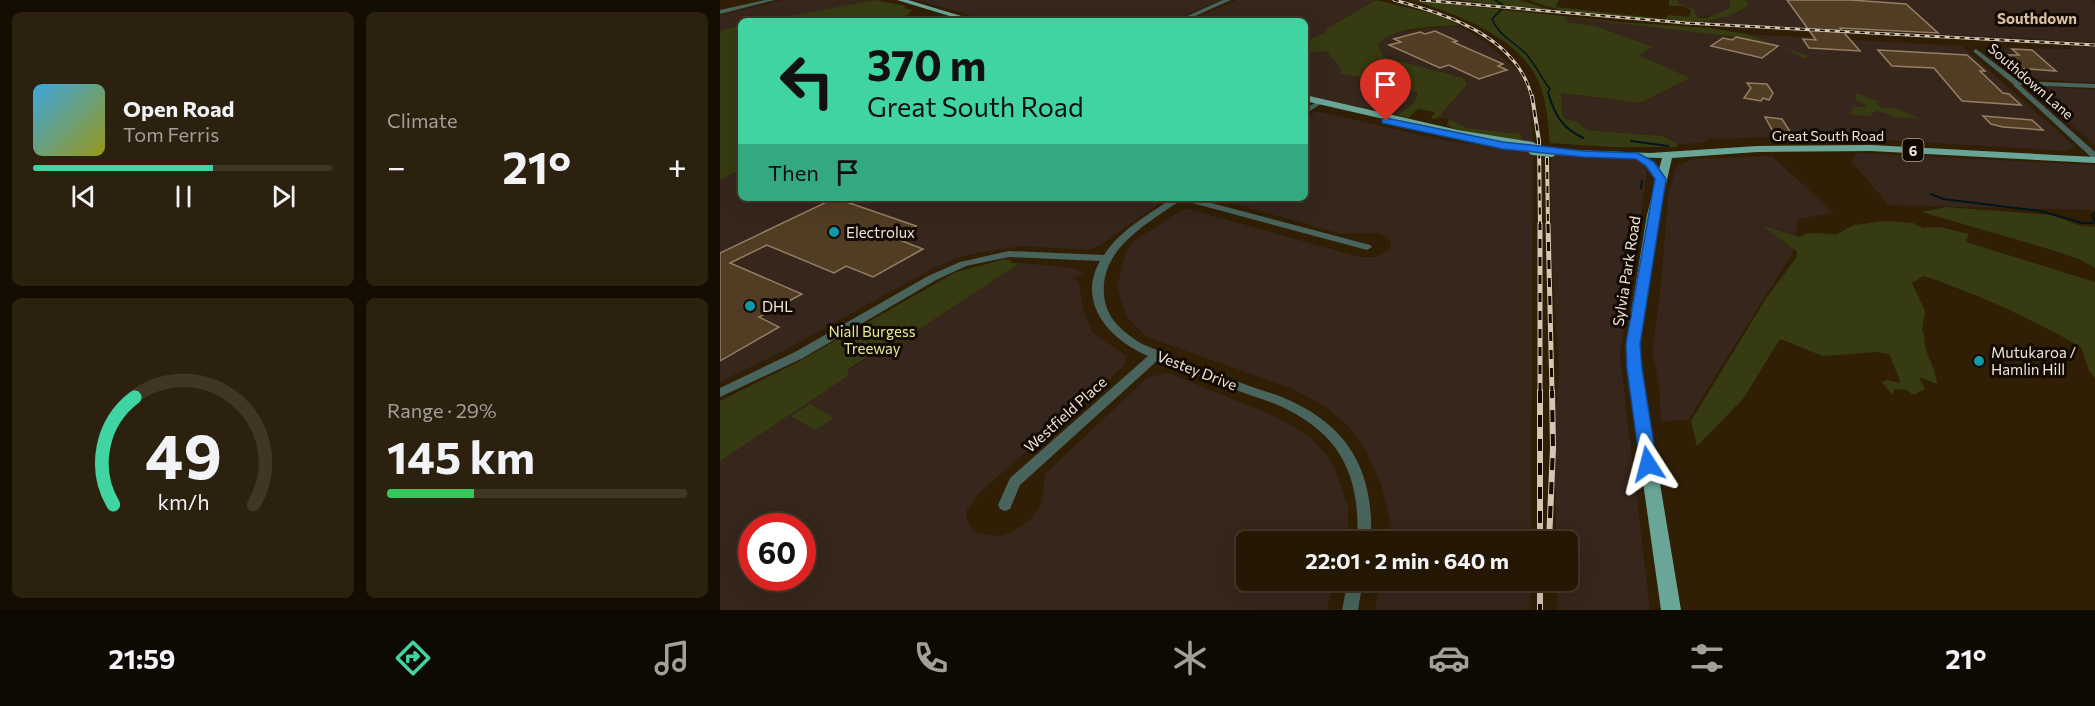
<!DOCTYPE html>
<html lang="en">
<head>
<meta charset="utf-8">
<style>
	:root { --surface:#241704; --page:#2c200e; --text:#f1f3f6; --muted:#a39f9a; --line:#413626; --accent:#40d4a2 }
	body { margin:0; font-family:Commissioner,sans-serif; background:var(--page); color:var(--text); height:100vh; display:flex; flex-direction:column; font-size:22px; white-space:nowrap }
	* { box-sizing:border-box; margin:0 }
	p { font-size:20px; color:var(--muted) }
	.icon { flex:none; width:33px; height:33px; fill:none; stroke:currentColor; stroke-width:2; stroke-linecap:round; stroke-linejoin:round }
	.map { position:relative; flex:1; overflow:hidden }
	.side { display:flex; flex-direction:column; gap:12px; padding:12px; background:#140d02; width:720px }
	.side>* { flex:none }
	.banner { position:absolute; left:18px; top:18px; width:570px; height:183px; border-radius:9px; box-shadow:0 6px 24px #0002,0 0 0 2px var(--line); background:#40d4a2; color:#111; overflow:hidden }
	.speed { position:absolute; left:18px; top:513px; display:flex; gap:12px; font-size:30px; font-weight:700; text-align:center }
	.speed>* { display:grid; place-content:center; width:78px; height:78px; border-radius:50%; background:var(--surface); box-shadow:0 6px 24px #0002,0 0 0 2px var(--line); line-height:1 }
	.speed .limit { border:9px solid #d22; background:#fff; color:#111 }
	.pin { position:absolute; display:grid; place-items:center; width:51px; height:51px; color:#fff; margin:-62px -26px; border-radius:50% 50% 50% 0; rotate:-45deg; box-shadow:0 0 6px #0007 }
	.pin .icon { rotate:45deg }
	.me { position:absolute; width:66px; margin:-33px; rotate:351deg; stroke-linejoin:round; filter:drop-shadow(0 0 4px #0008) }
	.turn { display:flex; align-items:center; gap:21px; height:126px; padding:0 30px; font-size:27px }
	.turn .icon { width:78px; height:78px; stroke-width:2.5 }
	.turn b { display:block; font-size:42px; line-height:51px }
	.then { display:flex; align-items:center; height:57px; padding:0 30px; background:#0003; gap:12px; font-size:22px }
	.big { font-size:45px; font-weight:700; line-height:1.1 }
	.side .widget { flex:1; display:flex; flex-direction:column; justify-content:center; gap:9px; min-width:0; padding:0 21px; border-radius:9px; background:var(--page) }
	.side .dial { align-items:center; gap:0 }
	.dial svg { height:156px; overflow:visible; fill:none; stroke:var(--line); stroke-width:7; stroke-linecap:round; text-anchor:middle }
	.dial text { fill:var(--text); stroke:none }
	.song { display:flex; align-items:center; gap:18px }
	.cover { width:72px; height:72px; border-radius:9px; background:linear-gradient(135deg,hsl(200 70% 55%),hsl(60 70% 35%)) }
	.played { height:6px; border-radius:3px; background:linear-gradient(90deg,var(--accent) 60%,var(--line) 60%) }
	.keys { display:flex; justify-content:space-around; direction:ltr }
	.heat { display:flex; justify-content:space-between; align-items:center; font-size:33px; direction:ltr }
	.charge { height:9px; border-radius:4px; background:linear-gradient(90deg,#34c759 29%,var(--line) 0) }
	.side .tiles { flex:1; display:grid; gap:12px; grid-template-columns:repeat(2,1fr) }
	.trip { position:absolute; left:516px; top:531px; width:342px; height:60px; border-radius:9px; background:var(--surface); box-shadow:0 6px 24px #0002,0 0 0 2px var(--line); font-weight:700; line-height:60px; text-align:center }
	.tab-bar { display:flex; height:96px; justify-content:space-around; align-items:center; background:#0e0902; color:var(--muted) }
	.tab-bar .icon { width:42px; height:42px }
	.tab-bar .on { color:var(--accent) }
	.tab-bar b { font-size:27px; color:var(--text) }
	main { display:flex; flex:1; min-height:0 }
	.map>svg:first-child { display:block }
</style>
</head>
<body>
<main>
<section class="side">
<div class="tiles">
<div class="widget">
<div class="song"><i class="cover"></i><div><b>Open Road</b><p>Tom Ferris</p></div></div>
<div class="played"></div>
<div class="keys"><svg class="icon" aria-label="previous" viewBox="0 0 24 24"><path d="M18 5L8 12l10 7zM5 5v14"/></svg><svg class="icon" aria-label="pause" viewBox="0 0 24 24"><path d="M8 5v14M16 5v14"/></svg><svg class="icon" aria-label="next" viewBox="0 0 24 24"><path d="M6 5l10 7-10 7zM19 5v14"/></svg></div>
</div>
<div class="widget"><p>Climate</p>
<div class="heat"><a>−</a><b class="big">21°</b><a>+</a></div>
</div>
<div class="widget dial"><svg viewBox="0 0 100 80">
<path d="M14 69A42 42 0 1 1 86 69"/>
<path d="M14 69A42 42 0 0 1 25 14" stroke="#40d4a2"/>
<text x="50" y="56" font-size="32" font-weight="700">49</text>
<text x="50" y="72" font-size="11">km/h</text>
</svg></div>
<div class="widget"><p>Range · 29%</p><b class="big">145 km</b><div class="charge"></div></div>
</div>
</section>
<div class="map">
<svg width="1375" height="610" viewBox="0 0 1375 610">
	<rect width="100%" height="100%" fill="#301f05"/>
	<path fill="#36261c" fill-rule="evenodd" d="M64,0H155L69,21H21V33L0,38V15Z
		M197,0H502L452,21H270Z
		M517,0H656L606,30L605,33L585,41V21H468Z
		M958,0H1010V8L1000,13L977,18L974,9L957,3Z
		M1026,0H1370L1375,4V42L979,22L996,20L1021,11L1029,5Z
		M845,17L983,32L1056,45L1025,34L1242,46L1355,147L1346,151L1148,139L1058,137L987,139L983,143L958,144L943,136L867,130L857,122L843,118L841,93L920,103L969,78L917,55L919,52L929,51L875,26L846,22Z
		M739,25L768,44L800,73L809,94L813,142L803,141L800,134L747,128L729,119L718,118L747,85L744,78L664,57L658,47L662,40L676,32Z
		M1348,45L1375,47V83L1301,78L1267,54L1265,48L1353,49Z
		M595,50L606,51L623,70L620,73L654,80L651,83L698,92L694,103L677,115L585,95V53Z
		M1305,85L1375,90V145Z
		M596,111L728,141L813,153L811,541H667L670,522L662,487L646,450L630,428L607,408L573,389L427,337L406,316L397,286L406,252L414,241L465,208L639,257H656L670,249L671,242L660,233L621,234L494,198H585V119Z
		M1137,153L1375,165V210L1169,205L1131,161Z
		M831,155L913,159L925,165L927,173L900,356L930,610H837V581L848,580V542L836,541L835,427L839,366L831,247Z
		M1052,156L1114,213L1078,219L1073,252L968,420L941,421L939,382L932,351L941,285L948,197L955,170L959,165L974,159Z
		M21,168V198H446L381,245L368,250L303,246L262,252L236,258L212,269L63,351L0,382V180Z
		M300,263L355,268L363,273L353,279L359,283L363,310L372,332L406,356L404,366L259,493L247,509L246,519L252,530L259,534L280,536L289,533L309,521L322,503L325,474L428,377L448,373L557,417L589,436L609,458L618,477L628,508V524L623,541L526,542V580L614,581L607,610H0V450ZM32,526H82V578H32Z
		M660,581H811L810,610H655Z"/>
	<path fill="#363b11" d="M155,0L186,6L184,8L192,10L181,21H43Z
		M656,0L718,15L739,25C718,27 668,26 658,46L664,57L744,78L747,85L718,118L711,119L715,112L698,109L688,118L677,115L694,103L698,92L650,82L653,80L619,73L622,70L606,51L585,53V41L605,33V30Z
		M690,0L900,22L990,28L1026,34L1089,56L1085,59L1059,45L1017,37L846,17V22L875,26L933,47L918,55L970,78L920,103L841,93L843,118L857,122L867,130L943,136L958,144L956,147H892L830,143C828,125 827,106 821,88C805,39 736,13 690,0Z
		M735,0H799L831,10Z
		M810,0H839L836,7L946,19L948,15L969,17L971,10L963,6H949V0H958V3L974,9L977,18H987L1010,8V0H1026L1029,5C1015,16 996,20 979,22C933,20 851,19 810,0Z
		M21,25V169L0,180V31Z
		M1137,93L1159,102L1156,103L1163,108H1175L1201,119L1172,117L1169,114L1156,111L1151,113L1153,116L1131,115L1133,107H1147L1142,102L1135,101Z
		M729,119L747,128L801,134L803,141L735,129L727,125Z
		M1226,207L1332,215L1358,225L1375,227V268L1359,259L1329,249L1202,212Z
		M1165,221L1193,223L1203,228L1220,227L1249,234L1246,242L1375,282V378L1369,371L1361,347C1310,318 1260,295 1204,276L1192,283L1205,311L1202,331L1204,333C1204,357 1215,362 1217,384L1199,377L1205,389L1194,395L1186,390L1175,389L1172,395L1162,382L1167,380L1181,383L1169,354L1157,352L1103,356L1060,339L1023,399L977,446L971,421L1047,297L1076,258L1077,252L1043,226L1079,237L1088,233L1117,234L1134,225Z
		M285,259L292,261L291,263H300L184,339L172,342C167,350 159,360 148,357L128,369V376L0,461V401L78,362L236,272Z
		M90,404L114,418L95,430L71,416Z"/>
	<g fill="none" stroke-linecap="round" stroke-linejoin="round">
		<path stroke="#01151c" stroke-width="1.5" d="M775,0L783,5
			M782,9L772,19C779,36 793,41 805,53C815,63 821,78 830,89L828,93L830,98"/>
		<path stroke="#01151c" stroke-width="2" d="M829,96C836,117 843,128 863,138
			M911,141L948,146
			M921,188L922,181
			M1211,194L1223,199L1321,211L1362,223H1375
			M1375,212L1372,216L1375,221"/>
		<path stroke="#01151c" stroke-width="3" d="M908,265L916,226"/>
	</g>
	<path fill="#503d23" stroke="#957f64" stroke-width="1.5" d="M1067,0H1131L1186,4L1218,33L1120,28L1140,51L1089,48L1083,39L1096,40Z
		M715,31L737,41L733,42L783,64L778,66L787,70L759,79L729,65L720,68L669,45L681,42L674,39L700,32L705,34Z
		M1016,37L1058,46L1042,58L991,46L1003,38L1012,40Z
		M1292,49L1312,50L1336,71L1293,68L1278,55H1299Z
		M1158,50L1247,55L1265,71H1260L1283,93L1289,94L1301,105L1242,101L1214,68L1172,66Z
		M1027,83L1047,84L1053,93L1049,100L1043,98L1041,101L1024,98L1031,88Z
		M1263,116L1312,120L1323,130L1283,127L1271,124Z
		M1045,117L1062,119L1074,138L1056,137Z
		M115,198L196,226L175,238L203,249L153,277L126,266L114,273L47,245L10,263L82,294L39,317L59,327L0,361V253Z"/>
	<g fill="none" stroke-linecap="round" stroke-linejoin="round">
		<path fill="#48645d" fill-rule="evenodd" d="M45,0H55L0,14V10Z
			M503,0H511L464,21H456Z
			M1256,49L1298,81L1375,84V88L1300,85L1375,152V158H1372L1294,86L1293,84L1254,52L1253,51Z
			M598,101L604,102L585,114V109Z
			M453,198H472L650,245L652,247L647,250L461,200C427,224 380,248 384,295C386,319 403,332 422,344C456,358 490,371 524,384C540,390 556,394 571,401C633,430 654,476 651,542H637C641,476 621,433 558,405C546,400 532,396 519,391C492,381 465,371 438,360L300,485L290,509L285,511L280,509L278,505L290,478L428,356C390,340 356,303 380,261L289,257L246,266L216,280L83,358L0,397V388L75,352L208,276L240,262L289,251L384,255C400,230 429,214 453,198Z
			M628,580H643L638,610H622Z"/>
		<path fill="#6aa698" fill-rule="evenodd" d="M177,0H188L258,21H246Z
			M585,95L738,130L813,142L818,145L813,148L738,136L585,101Z
			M1151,145L1375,157V163L1151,151L1037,152L952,158L939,215L920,344L921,369L961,610H941L907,369L906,344L927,215L942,158L831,155L826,152L831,149L930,153L1037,146Z"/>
		<defs>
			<path id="rail-far3" d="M674,0C727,14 798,37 812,98
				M701,0L966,23L1375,45"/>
			<path id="rail-far2" d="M812,96L819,141L820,225
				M827,158L828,225"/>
			<path id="rail-far1" d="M828,224L832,392
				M820,392V224"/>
			<path id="rail" d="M820,391V542
				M829,542L833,448L832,391
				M820,580V610"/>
		</defs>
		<use href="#rail-far3" stroke="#d3c6b5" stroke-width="3"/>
		<use href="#rail-far2" stroke="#d3c6b5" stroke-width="4"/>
		<use href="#rail-far1" stroke="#d3c6b5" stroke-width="5"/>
		<use href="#rail" stroke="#d3c6b5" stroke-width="6"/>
		<use href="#rail-far3" stroke="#120a03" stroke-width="1.5" stroke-dasharray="5" stroke-linecap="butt"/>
		<use href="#rail-far2" stroke="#120a03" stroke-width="2" stroke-dasharray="7" stroke-linecap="butt"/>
		<use href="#rail-far1" stroke="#120a03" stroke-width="3" stroke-dasharray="9" stroke-linecap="butt"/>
		<use href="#rail" stroke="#120a03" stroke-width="4" stroke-dasharray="12" stroke-linecap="butt"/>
		<path stroke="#6aa698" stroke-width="10" d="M813,150L831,152"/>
	</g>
	<path fill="#1a73e8" stroke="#114b97" stroke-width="1.5" d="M666,118L783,142L864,151L918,153L934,162L946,179L920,344L922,369L937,464L935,468L928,470L922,468L920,464L907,369L906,344L935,179L926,166L916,159L864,157L783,149L662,123V119Z"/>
	<g fill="#0f9aa8" stroke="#120a03" stroke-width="2">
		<circle cx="114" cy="232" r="6"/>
		<circle cx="30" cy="306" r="6"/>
		<circle cx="1259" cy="361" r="6"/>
	</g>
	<g text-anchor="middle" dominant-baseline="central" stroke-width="6" stroke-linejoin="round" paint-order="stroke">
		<g font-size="14" fill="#f2e6d7" stroke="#120a03">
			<text transform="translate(1311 81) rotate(41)">Southdown Lane</text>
			<text x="1108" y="135">Great South Road</text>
		</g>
		<rect fill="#120a03" stroke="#afa497" stroke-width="1.5" x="1182.5" y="139" width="21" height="22" rx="4.5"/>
		<g font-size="14" font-weight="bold" fill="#f2e6d7">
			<text x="1193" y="150">6</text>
		</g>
		<g font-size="15" font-weight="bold" fill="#d6bfa2" stroke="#120a03">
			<text x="1317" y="18">Southdown</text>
		</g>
		<g font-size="15" fill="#f2e6d7" stroke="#120a03" text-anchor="start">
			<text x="126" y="232">Electrolux</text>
			<text x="42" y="306">DHL</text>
			<text x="1271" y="352">Mutukaroa /<tspan x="1271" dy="17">Hamlin Hill</tspan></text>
		</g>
		<g font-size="15" fill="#f2e6d7" stroke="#120a03">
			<text transform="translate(906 271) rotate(-81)">Sylvia Park Road</text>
			<text transform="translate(477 370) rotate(21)">Vestey Drive</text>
			<text transform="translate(345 414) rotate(-42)">Westfield Place</text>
		</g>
		<g font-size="15" fill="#dfeb97" stroke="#120a03">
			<text x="152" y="331">Niall Burgess<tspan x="152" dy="17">Treeway</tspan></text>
		</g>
	</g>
</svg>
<div class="speed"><div class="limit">60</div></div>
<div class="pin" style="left:666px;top:121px;background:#d93025"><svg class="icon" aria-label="arrive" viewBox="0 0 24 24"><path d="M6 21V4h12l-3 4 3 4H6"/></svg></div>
<svg class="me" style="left:928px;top:464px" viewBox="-20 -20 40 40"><path d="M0-17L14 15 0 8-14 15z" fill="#1a73e8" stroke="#fff" stroke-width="4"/></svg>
<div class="trip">22:01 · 2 min · 640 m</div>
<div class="banner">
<div class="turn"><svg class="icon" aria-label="left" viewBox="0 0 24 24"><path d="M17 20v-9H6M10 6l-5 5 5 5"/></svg><div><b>370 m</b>Great South Road</div></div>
<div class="then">Then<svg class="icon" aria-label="arrive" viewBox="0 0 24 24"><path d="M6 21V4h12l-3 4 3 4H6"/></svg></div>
</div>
</div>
</main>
<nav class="tab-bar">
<b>21:59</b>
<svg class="icon on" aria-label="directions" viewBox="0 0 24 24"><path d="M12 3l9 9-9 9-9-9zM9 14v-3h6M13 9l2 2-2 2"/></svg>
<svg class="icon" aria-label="music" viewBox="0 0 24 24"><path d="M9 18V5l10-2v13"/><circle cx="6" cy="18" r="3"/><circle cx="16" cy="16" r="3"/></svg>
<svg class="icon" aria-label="phone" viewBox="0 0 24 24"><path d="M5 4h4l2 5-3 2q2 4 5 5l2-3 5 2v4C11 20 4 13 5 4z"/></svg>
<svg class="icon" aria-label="climate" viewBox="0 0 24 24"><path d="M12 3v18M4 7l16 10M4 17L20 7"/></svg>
<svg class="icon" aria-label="car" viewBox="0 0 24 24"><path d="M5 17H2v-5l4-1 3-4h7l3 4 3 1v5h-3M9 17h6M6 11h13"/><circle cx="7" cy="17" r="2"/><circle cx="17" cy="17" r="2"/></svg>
<svg class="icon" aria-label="filters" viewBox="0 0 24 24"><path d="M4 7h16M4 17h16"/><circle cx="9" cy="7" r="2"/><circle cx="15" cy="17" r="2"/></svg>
<b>21°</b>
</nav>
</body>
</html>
